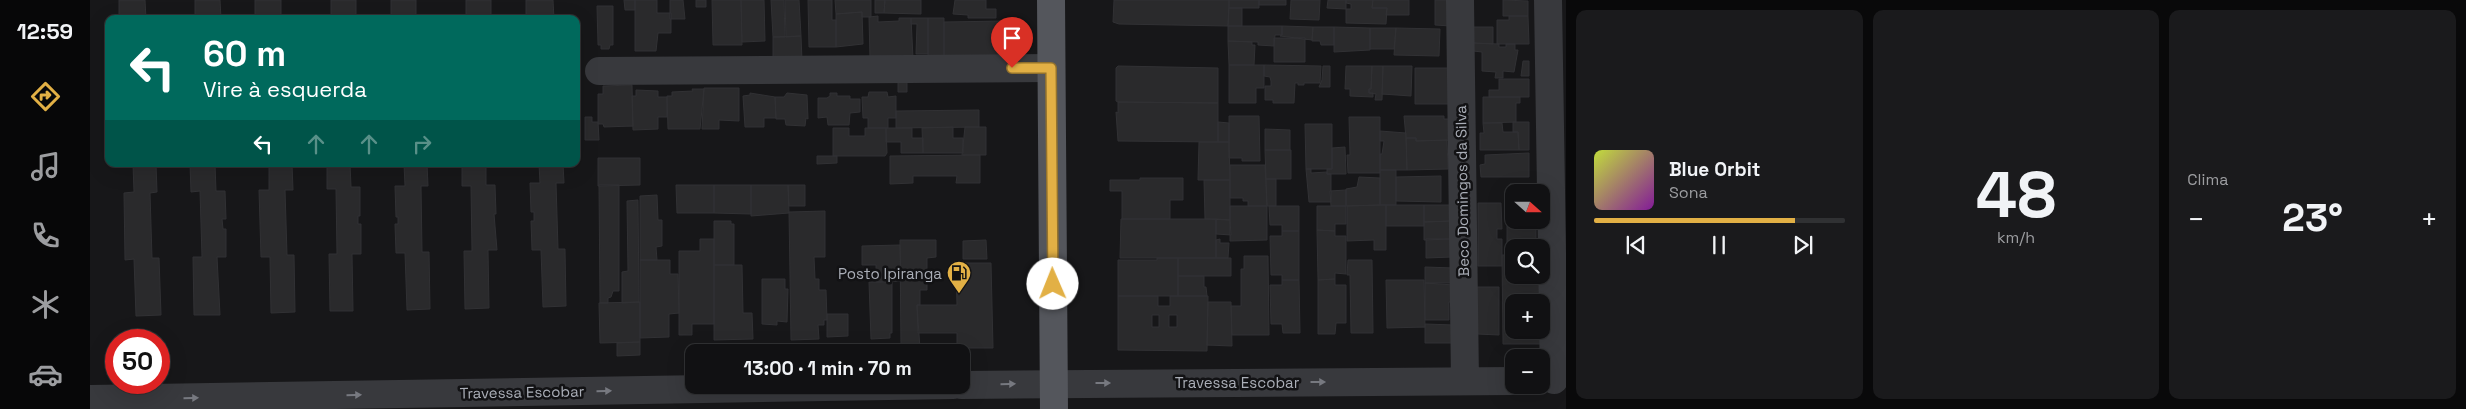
<!DOCTYPE html>
<html lang="pt">
<head>
<meta charset="utf-8">
<style>
	:root { --surface:#111113; --page:#1a1a1c; --text:#f1f3f6; --muted:#9c9da0; --line:#303133; --accent:#e2b045 }
	body { margin:0; font-family:"Space Grotesk",sans-serif; background:var(--page); color:var(--text); height:100vh; display:flex; flex-direction:column; font-size:19px; white-space:nowrap }
	* { box-sizing:border-box; margin:0 }
	p { font-size:16px; color:var(--muted) }
	.icon { flex:none; width:28px; height:28px; fill:none; stroke:currentColor; stroke-width:2; stroke-linecap:round; stroke-linejoin:round }
	.map { position:relative; flex:1; overflow:hidden }
	.drawer { display:flex; flex-direction:column; gap:10px; padding:10px; background:#09090a; width:900px }
	.drawer>* { flex:none }
	.guide { position:absolute; left:15px; top:15px; width:475px; height:152px; border-radius:10px; box-shadow:0 5px 20px #0002,0 0 0 1px var(--line); background:#00695c; color:#fff; overflow:hidden }
	.needle { width:32px; rotate:111deg }
	.buttons { position:absolute; left:1415px; top:184px; display:grid; gap:10px }
	.buttons a { display:grid; place-items:center; width:45px; height:45px; border-radius:10px; background:var(--surface); box-shadow:0 5px 20px #0002,0 0 0 1px var(--line); font-size:25px }
	.speed { position:absolute; left:15px; top:329px; display:flex; gap:10px; font-size:25px; font-weight:700; text-align:center }
	.speed>* { display:grid; place-content:center; width:65px; height:65px; border-radius:50%; background:var(--surface); box-shadow:0 5px 20px #0002,0 0 0 1px var(--line); line-height:1 }
	.speed .limit { border:8px solid #d22; background:#fff; color:#111 }
	.pin { position:absolute; display:grid; place-items:center; width:42px; height:42px; color:#fff; margin:-51px -21px; border-radius:50% 50% 50% 0; rotate:-45deg; box-shadow:0 0 5px #0007 }
	.pin .icon { rotate:45deg }
	.me { position:absolute; width:55px; margin:-28px; rotate:359deg; stroke-linejoin:round; filter:drop-shadow(0 0 4px #0008) }
	.turn { display:flex; align-items:center; gap:18px; height:105px; padding:0 15px; font-size:22px }
	.turn .icon { width:65px; height:65px; stroke-width:2.5 }
	.turn b { display:block; font-size:35px; line-height:42px }
	.lanes { display:flex; align-items:center; height:48px; padding:0 15px; background:#0003; justify-content:center; gap:25px; direction:ltr }
	.lanes .off { opacity:.35 }
	.big { font-size:38px; font-weight:800; line-height:1.1 }
	.drawer .tile { flex:1; display:flex; flex-direction:column; justify-content:center; gap:8px; min-width:0; padding:0 18px; border-radius:10px; background:var(--page) }
	.drawer .dial { align-items:center; gap:0 }
	.dial b { font-size:65px; line-height:1 }
	.song { display:flex; align-items:center; gap:15px }
	.cover { width:60px; height:60px; border-radius:8px; background:linear-gradient(135deg,hsl(70 70% 55%),hsl(290 70% 35%)) }
	.played { height:5px; border-radius:2px; background:linear-gradient(90deg,var(--accent) 80%,var(--line) 80%) }
	.keys { display:flex; justify-content:space-around; direction:ltr }
	.heat { display:flex; justify-content:space-between; align-items:center; font-size:28px; direction:ltr }
	.drawer .tiles { flex:1; display:grid; gap:10px; grid-template-columns:repeat(3,1fr) }
	.trip { position:absolute; left:595px; top:344px; width:285px; height:50px; border-radius:10px; background:var(--surface); box-shadow:0 5px 20px #0002,0 0 0 1px var(--line); font-weight:800; line-height:50px; text-align:center }
	main { display:flex; flex:1; min-height:0 }
	.menu { display:flex; flex-direction:column; width:90px; justify-content:space-around; align-items:center; background:#070708; color:var(--muted) }
	.menu .icon { width:35px; height:35px }
	.menu .current { color:var(--accent) }
	.menu b { font-size:22px; color:var(--text) }
	.map>svg:first-child { display:block }
</style>
</head>
<body>
<main>
<nav class="menu">
<b>12:59</b>
<svg class="icon current" aria-label="directions" viewBox="0 0 24 24"><path d="M12 3l9 9-9 9-9-9zM9 14v-3h6M13 9l2 2-2 2"/></svg>
<svg class="icon" aria-label="music" viewBox="0 0 24 24"><path d="M9 18V5l10-2v13"/><circle cx="6" cy="18" r="3"/><circle cx="16" cy="16" r="3"/></svg>
<svg class="icon" aria-label="phone" viewBox="0 0 24 24"><path d="M5 4h4l2 5-3 2q2 4 5 5l2-3 5 2v4C11 20 4 13 5 4z"/></svg>
<svg class="icon" aria-label="climate" viewBox="0 0 24 24"><path d="M12 3v18M4 7l16 10M4 17L20 7"/></svg>
<svg class="icon" aria-label="car" viewBox="0 0 24 24"><path d="M5 17H2v-5l4-1 3-4h7l3 4 3 1v5h-3M9 17h6M6 11h13"/><circle cx="7" cy="17" r="2"/><circle cx="17" cy="17" r="2"/></svg>
</nav>
<div class="map">
<svg width="1476" height="409" viewBox="0 0 1476 409">
	<rect width="100%" height="100%" fill="#171719"/>
	<path fill="#2a2a2c" stroke="#313134" fill-rule="evenodd" d="M29,0H55L56,19H29Z
		M105,0H130L131,19H105Z
		M165,0H191V19H165Z
		M241,0H266V19H241Z
		M301,0H326V19H301Z
		M376,0H401V16H399V19H376Z
		M436,0H463L464,19H439V15L436,16Z
		M534,0H545V10H535Z
		M545,0H567V13H581V33H568L566,51H545Z
		M580,0H593L595,19H580Z
		M606,0H616V7H606Z
		M622,0H651L652,45H623Z
		M651,0H674L675,41L652,42Z
		M681,0H694L695,37H683Z
		M695,0H709L711,36L696,37Z
		M718,0H742V20H746V47H719Z
		M745,0H781V17H772V12L746,14Z
		M785,0H795L794,13H785Z
		M795,0H831V14L794,13Z
		M865,0H896V9H906V18H878V15L863,14Z
		M1024,0H1139L1138,26L1029,24L1023,22Z
		M1139,0H1169V8H1139Z
		M1169,0H1196V5H1169Z
		M1201,0H1230L1229,20L1200,19Z
		M1238,0H1256V9L1237,8Z
		M1256,0H1283L1282,8H1297L1296,24L1256,23V9H1261V4L1256,3Z
		M1283,0H1319V15H1296L1297,8H1282Z
		M1345,0H1361V26L1345,25Z
		M1413,0L1438,1V16H1413Z
		M507,6H523V45H520L519,49H511V45H508Z
		M1139,8H1152V26H1138Z
		M772,12L773,44L746,47V14Z
		M788,16V22L809,21V18H821L823,58L780,59L779,17Z
		M1419,16H1438L1439,44H1407V20H1419Z
		M821,18H838V54H826L827,24H821Z
		M838,18H854V62H838Z
		M915,21L916,59H854V22Z
		M1138,26H1192V35H1185L1184,46L1168,45V42L1138,41Z
		M1192,26L1223,27L1222,40L1190,36L1192,35Z
		M1223,27H1244V45H1231L1230,41H1222Z
		M1244,27L1280,28V50L1244,52Z
		M1383,27H1403V44L1383,43Z
		M1280,28H1306L1304,49H1280Z
		M1306,28L1350,29L1349,56L1304,55Z
		M711,36L712,61L683,59V37Z
		M1184,38H1215V62H1184Z
		M1138,41L1162,42V45H1165L1164,65H1139Z
		M1383,43L1409,44V47H1416V44H1425V50H1428L1424,72L1413,71V78H1405L1406,72L1392,71V52L1383,51Z
		M1433,61H1439V76H1431Z
		M1139,65H1174V88H1166V103H1139Z
		M1174,65L1231,66L1230,83H1214V85H1208V83H1205L1204,103H1183V100H1175V86H1181V81L1180,77L1174,76Z
		M1028,66L1128,68V103L1028,102L1026,101V68Z
		M1233,66H1240V87H1229L1232,80Z
		M1256,66H1282L1281,89H1279V93H1283V97L1260,96V89H1255Z
		M1282,66H1293L1292,100H1285L1286,94L1279,93V89H1281Z
		M1293,66H1322L1321,96L1292,94Z
		M1325,68H1362V104H1325Z
		M1409,79H1439V97H1399V90H1409Z
		M808,81H817V92H808Z
		M542,85L543,126L514,127L513,124H508V94H513V86Z
		M649,88V121L629,120V129H612L614,88Z
		M602,89H614L610,129H578L577,96H582V92L603,91Z
		M546,90L568,91V97H577V117H568V129L543,130L542,96H546Z
		M779,92H797L798,97L806,96V118H798V128H778V118H773L772,97H778Z
		M660,93L685,97L686,118H674V127H655L653,96L660,95Z
		M697,93L717,95L718,119L716,118L715,126L696,125L695,119H686L685,97H694Z
		M740,93H747V96H760V99H770V112L760,113L759,125H738L737,117L728,118V98H737L740,96Z
		M1393,97H1430V103H1426V122L1393,123Z
		M1028,102L1128,103V142L1028,141L1026,112L1028,113Z
		M889,110V127L806,128V111Z
		M1139,116H1169L1170,161H1152V158H1139Z
		M1314,116H1354V119H1363V140L1326,141V138H1316Z
		M495,117H502V122H508L509,140H495Z
		M1259,117H1290V173H1258L1257,155H1260Z
		M1128,122L1139,123V142H1128Z
		M1423,122H1439V150H1429L1428,132H1423Z
		M1393,123H1412L1413,132H1428L1429,150H1390V133H1394Z
		M1215,124H1242V169H1216Z
		M863,127V138H873V153H833L832,128Z
		M875,127H896V155H872Z
		M743,128H759V136H775V128H796L797,153L795,156H743Z
		M796,128H822V138H833V153H811V142H796Z
		M1175,129L1200,130V150H1175Z
		M1290,131L1316,133L1317,170H1290V154H1292L1294,141H1290Z
		M1316,138H1326V141L1357,140L1358,169L1317,170Z
		M1109,142H1139L1140,180H1108Z
		M1255,147L1256,174H1237V169H1242V148Z
		M1175,150H1201V179H1176Z
		M1439,153V177H1391L1390,165L1395,164V155Z
		M890,155V183H866L867,176H823V183L800,184V156Z
		M727,156H747V163L727,164Z
		M508,158H550V185L508,186Z
		M43,164H66L67,192L60,193L62,258H69L71,315L46,316L44,259L35,260L34,193L44,192Z
		M100,164H125L126,191H135L136,219H132L133,229H136V257H127L130,315H104L103,257H112L110,191L101,192Z
		M179,164H202L203,190H195L197,255H204L205,312L181,313L180,257H171L169,190H179Z
		M237,164H260L261,187H270V216H268V224H271V254H262L263,311H240L239,254H247L246,189H237Z
		M314,164H337L338,186H331L332,252H339L340,309L317,310L315,253H306L305,224H308V217H306L305,186H315Z
		M372,164H396V185H405L406,214H404L407,250H398L399,308L375,309L374,251H382L381,186H372Z
		M449,164H473L474,183H466L468,249H475L476,306L453,307L451,250H442L441,221H444V212H441L440,183H450Z
		M1140,165H1175L1177,206H1158V201H1153V198H1140Z
		M1216,169H1221V173L1237,172V174H1241V202H1219Z
		M1290,170H1306V205H1290Z
		M1351,176V202L1306,201V177Z
		M1269,177L1290,178V205L1256,206V189L1267,187Z
		M1050,178H1093V200H1080V219H1032V191H1020V180H1050Z
		M1176,179H1186V206H1177Z
		M1114,180H1140V220L1115,219Z
		M1420,184H1439V192H1424V203H1420Z
		M509,185H529V291H523L521,297L518,298V303H510Z
		M586,185H624V213H587Z
		M624,185H661V214L624,213Z
		M661,185H698L699,213L661,216Z
		M698,185H715V206H699Z
		M1256,190V206H1241L1240,191Z
		M567,195L568,220H572V246L566,247L567,260H550V196Z
		M548,200L549,302L532,303V272L538,271L537,201Z
		M1388,203H1411L1412,229H1407V239H1412V266H1388Z
		M1290,205H1296V250H1284V240L1257,241V206Z
		M1296,205H1334V226H1296Z
		M1334,205H1364V221L1334,222Z
		M1140,206H1177V240L1140,241Z
		M1179,206H1209V231H1192V225H1180Z
		M1227,206H1256V224H1245V231L1227,230Z
		M735,211V257H724L725,279H729V290H736L737,320H734V325H728L729,339L701,340L699,212Z
		M1031,219H1126V258H1030Z
		M1126,219L1140,220L1141,235L1126,234Z
		M1427,220H1446V247H1417V225L1426,224Z
		M624,221H641V224H644V265H624Z
		M1360,221V239L1334,240V222Z
		M1227,230L1245,231V236H1256V274L1245,273V279L1228,280Z
		M1192,231H1209V280H1192V275H1181L1180,236H1192Z
		M610,239H624V324H602V335H589V251H610Z
		M1130,239V243H1139L1138,258H1126V240Z
		M1336,239H1362V257L1336,258Z
		M810,240H846V257L837,258V290H830V305H827L830,349H811Z
		M896,240L897,259H873V241Z
		M810,245L811,281L786,282V265H772V246Z
		M1412,255H1424V275H1451L1452,344H1413ZM1424,302H1451V330H1424Z
		M1154,256H1178L1179,335H1142L1141,306H1151V269H1154Z
		M1067,258H1088V296H1028V260H1067Z
		M1088,258H1141V276H1088Z
		M550,260H580V274H588L589,313L579,314V337L550,338Z
		M1258,260H1282L1283,333H1261L1260,275H1257Z
		M866,263H901L903,348H867V333H828L827,305H867Z
		M624,265H652L653,313H662L663,339L624,340Z
		M1335,267L1364,268V283H1335Z
		M1088,276H1114V287H1116L1117,296H1088Z
		M672,279H695V289H698L697,322L687,321V325L672,324Z
		M1245,279V285H1256V323H1246L1245,334H1228V280Z
		M1192,280H1209L1210,333H1193L1192,324H1181L1180,285H1192Z
		M1296,280H1334L1335,327L1297,328Z
		M779,282H802V333H800V338L781,339Z
		M1335,283L1364,285V302H1359V320H1335Z
		M1386,287H1409V335L1387,334Z
		M1028,296H1068V306H1080V296H1118L1117,351L1028,350ZM1062,315H1069V327H1062ZM1079,315H1087V327H1079Z
		M550,302V342L510,343L509,303Z
		M1118,302H1141L1142,346L1117,345Z
		M737,314H758V336L737,337Z
		M1335,324L1364,325V343H1335Z
		M550,342V355L527,356V343Z"/>
	<g fill="none" stroke-linecap="round" stroke-linejoin="round">
		<path stroke="#38393d" stroke-width="28" d="M1458,0L1464,380
			M1370,1L1375,381
			M509,71L961,68
			M871,385L1424,381
			M0,399L863,385"/>
		<path stroke="#54565c" stroke-width="28" d="M961,0L964,409"/>
	</g>
	<defs><path id="oneway-solid" d="M-6-.8H1V-3.2L6.5 0L1 3.2V.8H-6Z" transform="scale(1.25)"/></defs>
	<g fill="#777980">
		<use href="#oneway-solid" transform="translate(1228 382)"/>
		<use href="#oneway-solid" transform="translate(1013 383)"/>
		<use href="#oneway-solid" transform="translate(918 384) rotate(-1)"/>
		<use href="#oneway-solid" transform="translate(514 391) rotate(-1)"/>
		<use href="#oneway-solid" transform="translate(264 395) rotate(-1)"/>
		<use href="#oneway-solid" transform="translate(101 398) rotate(-1)"/>
	</g>
	<g fill="none" stroke-linecap="round" stroke-linejoin="round">
		<defs>
			<path id="route" d="M922,68H961L963,284"/>
		</defs>
		<use href="#route" stroke="#93722d" stroke-width="12"/>
		<use href="#route" stroke="#e2b045" stroke-width="9"/>
	</g>
	<defs>
		<symbol id="fuel-pin" viewBox="-11 -11 22 30"><path d="M0 17L-7.5 6A9.5 9.5 0 1 1 7.5 6Z" fill="#e2b045" stroke="#121214"/><path d="M-5.5-6h7V0h2V4h1.3V-2.5L3-4.5l.8-.8L6-3V5H2.5V1h-1V6h-7ZM-4.2-4.7v3.2H.2V-4.7Z" fill="#111"/></symbol>
	</defs>
	<g fill-rule="evenodd">
		<use href="#fuel-pin" x="855" y="259" width="28" height="38"/>
	</g>
	<g text-anchor="middle" dominant-baseline="central" stroke-width="5" stroke-linejoin="round" paint-order="stroke">
		<g font-size="15" fill="#aaaeb7" stroke="#121214">
			<text transform="translate(1372 191) rotate(-91)">Beco Domingos da Silva</text>
			<text x="1147" y="382">Travessa Escobar</text>
			<text transform="translate(432 392) rotate(-1)">Travessa Escobar</text>
		</g>
		<g font-size="15" fill="#aaaeb7" stroke="#121214" text-anchor="end">
			<text x="852" y="273">Posto Ipiranga</text>
		</g>
	</g>
</svg>
<div class="buttons">
<a><svg class="needle" viewBox="-14 -14 28 28"><path d="M0-13l5 13h-10z" fill="#e53935"/><path d="M0 13l5-13h-10z" fill="#9c9da0"/></svg></a>
<a><svg class="icon" aria-label="search" viewBox="0 0 24 24"><circle cx="10" cy="10" r="6"/><path d="M15 15l6 6"/></svg></a>
<a>+</a>
<a>−</a>
</div>
<div class="speed"><div class="limit">50</div></div>
<div class="pin" style="left:922px;top:68px;background:#d93025"><svg class="icon" aria-label="arrive" viewBox="0 0 24 24"><path d="M6 21V4h12l-3 4 3 4H6"/></svg></div>
<svg class="me" style="left:963px;top:284px" viewBox="-20 -20 40 40"><circle r="19" fill="#fff"/><path d="M0-13L10 11 0 6-10 11z" fill="#e2b045"/></svg>
<div class="trip">13:00 · 1 min · 70 m</div>
<div class="guide">
<div class="turn"><svg class="icon" aria-label="left" viewBox="0 0 24 24"><path d="M17 20v-9H6M10 6l-5 5 5 5"/></svg><div><b>60 m</b>Vire à esquerda</div></div>
<div class="lanes"><svg class="icon" aria-label="left" viewBox="0 0 24 24"><path d="M17 20v-9H6M10 6l-5 5 5 5"/></svg><svg class="icon off" aria-label="ahead" viewBox="0 0 24 24"><path d="M12 20V5M6 11l6-6 6 6"/></svg><svg class="icon off" aria-label="ahead" viewBox="0 0 24 24"><path d="M12 20V5M6 11l6-6 6 6"/></svg><svg class="icon off" aria-label="right" viewBox="0 0 24 24"><path d="M7 20v-9h11M14 6l5 5-5 5"/></svg></div>
</div>
</div>
<section class="drawer">
<div class="tiles">
<div class="tile">
<div class="song"><i class="cover"></i><div><b>Blue Orbit</b><p>Sona</p></div></div>
<div class="played"></div>
<div class="keys"><svg class="icon" aria-label="previous" viewBox="0 0 24 24"><path d="M18 5L8 12l10 7zM5 5v14"/></svg><svg class="icon" aria-label="pause" viewBox="0 0 24 24"><path d="M8 5v14M16 5v14"/></svg><svg class="icon" aria-label="next" viewBox="0 0 24 24"><path d="M6 5l10 7-10 7zM19 5v14"/></svg></div>
</div>
<div class="tile dial"><b>48</b><p>km/h</p></div>
<div class="tile"><p>Clima</p>
<div class="heat"><a>−</a><b class="big">23°</b><a>+</a></div>
</div>
</div>
</section>
</main>
</body>
</html>
